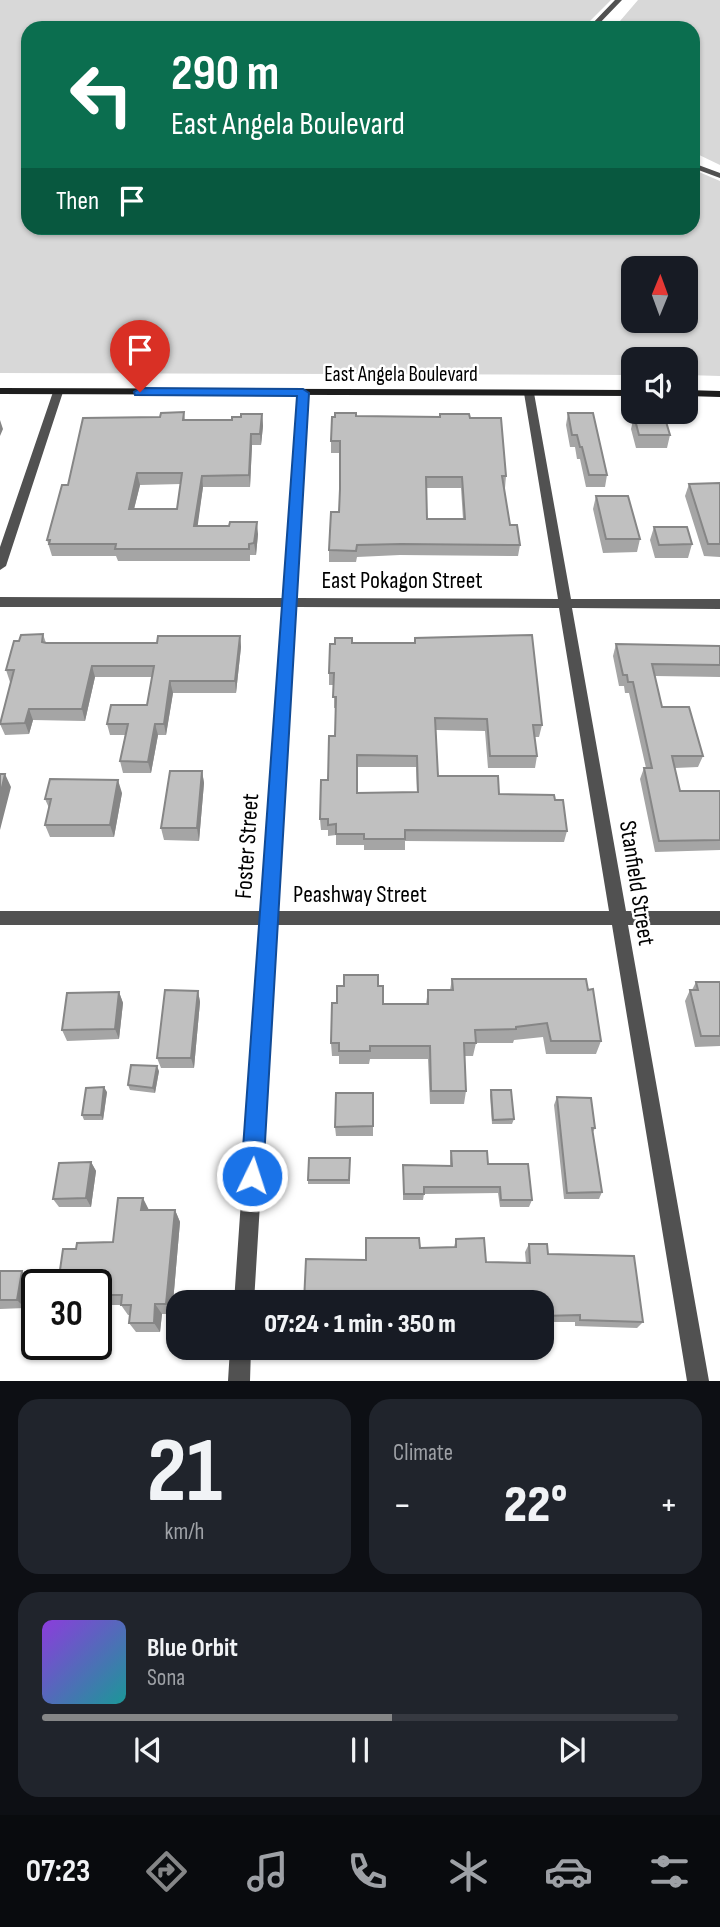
<!DOCTYPE html>
<html lang="en">
<head>
<meta charset="utf-8">
<style>
	:root { --surface:#171b24; --page:#20242c; --text:#f1f3f6; --muted:#9ea1a6; --line:#363941; --accent:#858687 }
	body { margin:0; font-family:"Sofia Sans Condensed",sans-serif; background:var(--page); color:var(--text); height:100vh; display:flex; flex-direction:column; font-size:26px; white-space:nowrap }
	* { box-sizing:border-box; margin:0 }
	p { font-size:23px; color:var(--muted) }
	.icon { flex:none; width:38px; height:38px; fill:none; stroke:currentColor; stroke-width:2; stroke-linecap:round; stroke-linejoin:round }
	.map { position:relative; height:1381px; overflow:hidden }
	.panel { display:flex; flex-direction:column; gap:18px; padding:18px; background:#0d0f14; flex:1 }
	.panel>* { flex:none }
	.guide { position:absolute; left:21px; top:21px; width:679px; height:214px; border-radius:21px; box-shadow:0 2px 5px #0004; background:#0b6e4f; color:#fff; overflow:hidden }
	.needle { width:46px; rotate:1deg }
	.fabs { position:absolute; left:621px; top:256px; display:grid; gap:14px }
	.fabs a { display:grid; place-items:center; width:77px; height:77px; border-radius:14px; background:var(--surface); box-shadow:0 2px 5px #0004; font-size:35px }
	.speed { position:absolute; left:21px; top:1269px; display:flex; gap:14px; font-size:35px; font-weight:700; text-align:center }
	.speed>* { display:grid; place-content:center; width:91px; height:91px; border-radius:50%; background:var(--surface); box-shadow:0 2px 5px #0004; line-height:1 }
	.speed .limit { border:4px solid #111; border-radius:10px; background:#fff; color:#111 }
	.pin { position:absolute; display:grid; place-items:center; width:60px; height:60px; color:#fff; margin:-72px -30px; border-radius:50% 50% 50% 0; rotate:-45deg; box-shadow:0 0 7px #0007 }
	.pin .icon { rotate:45deg }
	.me { position:absolute; width:77px; margin:-38px; rotate:4deg; stroke-linejoin:round; filter:drop-shadow(0 0 5px #0008) }
	.turn { display:flex; align-items:center; gap:24px; height:147px; padding:0 35px; font-size:32px }
	.turn .icon { width:91px; height:91px; stroke-width:2.5 }
	.turn b { display:block; font-size:49px; line-height:60px }
	.then { display:flex; align-items:center; height:66px; padding:0 35px; background:#0003; gap:14px; font-size:26px }
	.big { font-size:52px; font-weight:800; line-height:1.1 }
	.panel .card { flex:1; display:flex; flex-direction:column; justify-content:center; gap:10px; min-width:0; padding:0 24px; border-radius:21px; background:var(--page) }
	.panel .dial { align-items:center; gap:0 }
	.dial b { font-size:91px; line-height:1 }
	.song { display:flex; align-items:center; gap:21px }
	.cover { width:84px; height:84px; border-radius:10px; background:linear-gradient(135deg,hsl(270 70% 55%),hsl(180 70% 35%)) }
	.played { height:7px; border-radius:4px; background:linear-gradient(90deg,var(--accent) 55%,var(--line) 55%) }
	.keys { display:flex; justify-content:space-around; direction:ltr }
	.heat { display:flex; justify-content:space-between; align-items:center; font-size:38px; direction:ltr }
	.panel .tiles { flex:1; display:grid; gap:18px; grid-template-columns:1fr 1fr }
	.card:last-child { grid-column:span 2 }
	.trip { position:absolute; left:166px; top:1290px; width:388px; height:70px; border-radius:21px; background:var(--surface); box-shadow:0 2px 5px #0004; font-weight:800; line-height:70px; text-align:center }
	.dock { display:flex; height:112px; justify-content:space-around; align-items:center; background:#090b0e; color:var(--muted) }
	.dock .icon { width:49px; height:49px }
	.dock .current { color:var(--accent) }
	.dock b { font-size:32px; color:var(--text) }
	.map>svg:first-child { display:block }
</style>
</head>
<body>
<div class="map">
<svg width="720" height="1381" viewBox="0 0 720 1381">
	<rect width="100%" height="100%" fill="#fff"/>
	<path fill="#d8d8d8" fill-rule="evenodd" d="M0,0H611L583,28H28V228H693V172H699L720,181V376L686,375V359H634L633,375L0,373ZM634,268H686V320H634Z
		M638,0H720V165L693,152V28H614Z"/>
	<g fill="none" stroke-linecap="round" stroke-linejoin="round">
		<path fill="#515151" fill-rule="evenodd" d="M615,0H622L595,28H588Z
			M693,163L720,173V178L693,168Z
			M58,389L63,392L6,566L0,570V547L53,392Z
			M303,390L308,393L296,598L558,599L524,393L529,390L534,393L571,599H720V609L572,608L626,911H720V925H628L709,1381H687L612,925H277L254,1302H234L260,925H0V911H261L283,607H0V597L283,598L298,393ZM296,607L559,608L609,911H278Z
			M230,1348H251L250,1381H228Z"/>
		<path fill="#1e1e1e" fill-rule="evenodd" d="M0,388L634,390V396L0,394Z
			M686,390L720,391V397L686,396Z"/>
	</g>
	<path fill="#a5a5a5" fill-rule="evenodd" d="M184,412L185,420H232L241,417L262,414L263,426L261,445H252L250,487H203L197,526L258,534L256,555H250V561H118L116,556H52L47,540L68,485L160,417ZM181,484L177,509H134L140,485Z
		M568,413L607,475L605,487H586L580,459H577L575,447H570L566,425Z
		M356,416L470,418L506,476L505,488H504L510,525L520,545L518,556L400,555L357,557L356,562H329V550L339,512L340,489V453H331V441ZM426,488H461L463,519H427Z
		M634,416L670,435L667,448H636L631,429Z
		M720,483V557L704,556L685,496L689,484Z
		M596,496L640,539L637,552L603,553L593,509Z
		M654,527L692,544L688,558H655L650,540Z
		M43,634L46,643H157L240,636L241,647L236,693H173L166,735H158L151,773H123L120,761L125,735H110L107,724L147,705L152,677H95L85,721L33,720L29,734L5,735L0,724L11,682H10L6,670L19,641Z
		M352,643L542,725L539,737H534L537,756L535,768H488L485,731L436,730L438,776L499,794L555,800L567,831L564,842L405,841V850H364V845H336V835L328,836V830H321L320,819L335,736L336,708H334V685H329V673ZM357,767H416L417,792L357,793Z
		M616,644L720,646V677L655,676L662,707L703,756L698,767L675,768L680,791H720V850L655,852L640,779L644,768H646L629,693H625L624,686H619L613,656Z
		M202,771L204,783L199,841L164,840L161,828Z
		M122,793L114,837H50L45,825L49,808L45,799Z
		M452,979L588,990L601,1041L596,1054H546L543,1037L514,1040L513,1043H476L473,1056H464L466,1091L464,1104H430L428,1059H370L369,1064H339V1056H332L331,1043L337,1003L378,986L383,1004H426L428,990H450Z
		M696,982H720V1046L695,1047L685,1001L690,990H692Z
		M198,991L200,1002L194,1068H161L157,1058Z
		M119,992L123,1003L119,1039L67,1041L62,1030Z
		M159,1071L155,1093L130,1090L128,1085Z
		M491,1090L514,1119L512,1124H492L490,1095Z
		M107,1092L103,1120H84L82,1115Z
		M373,1093V1136H336L335,1127Z
		M557,1097L595,1128L593,1132L602,1192L599,1199H564L554,1105Z
		M451,1151L488,1164L532,1200L529,1207H500L498,1193L424,1194L423,1200H403V1165L450,1166V1158Z
		M350,1158V1184H308V1180Z
		M91,1162L96,1171L91,1207H59L53,1199Z
		M149,1210H175L180,1222L172,1314H162L160,1332H136L129,1323L130,1315H128L121,1305H96V1284L76,1249L113,1242Z
		M456,1239L486,1262L526,1263L525,1252L529,1244L548,1254L643,1322L637,1328L575,1326V1322H542V1302H304L366,1260L420,1248L454,1247Z
		M0,1271L31,1280L25,1308L0,1309Z"/>
	<path fill="#868686" d="M262,414L263,426L261,445L260,434Z
		M0,420L3,429L0,436Z
		M251,434L252,445L250,487L249,475Z
		M137,473L140,485L131,521L129,509Z
		M202,476L203,487L196,538L194,526Z
		M257,522L258,534L256,555L254,543Z
		M240,636L241,647L236,693L235,681Z
		M92,666L95,677L85,721L82,709Z
		M170,681L173,693L166,735L164,724Z
		M29,709L33,720L29,734L25,723Z
		M155,724L158,735L151,773L148,762Z
		M202,771L204,783L199,841L197,828Z
		M5,774L11,787L0,830V796Z
		M118,780L122,793L114,837L110,825Z
		M198,991L200,1002L194,1068L191,1058Z
		M119,992L123,1003L119,1039L115,1029Z
		M157,1066L159,1071L155,1093L153,1088Z
		M104,1087L107,1092L103,1120L101,1115Z
		M91,1162L96,1171L91,1207L86,1198Z
		M143,1198L149,1210H141Z
		M175,1210L180,1222L172,1314L166,1304Z
		M22,1271L31,1280L25,1308L17,1300Z
		M155,1304L162,1314L160,1332L154,1323Z"/>
	<path fill="#c0c0c0" stroke="#868686" stroke-width="2" fill-rule="evenodd" d="M184,412L183,420H232V417H241V414H262L260,434H251L249,475L202,476L194,526H229L230,522H257L254,543L249,544V549H115L116,544H49L50,540H47L62,485H68L83,418L160,417L161,413ZM137,473H182L177,509H129Z
		M335,413H356V416L440,417V414H469L470,418H501L506,476H502L510,525H517L520,545L401,544L357,545L356,551L329,550L331,512H339L340,489V441H331L332,417H335ZM426,477H462L465,519H427Z
		M568,413H593L607,475H589L582,447H580L577,435H572Z
		M664,415L670,435H639L634,416Z
		M720,483V544H708L689,484Z
		M596,496H628L640,539H606Z
		M654,527H687L692,544L659,545Z
		M43,634L42,642L46,643H157L158,636H240L235,681H170L164,724H155L148,762L120,761L128,724H107L111,705H147L154,666H92L82,709H29L25,723L0,724L14,670H6L14,641H19L21,635Z
		M532,635L542,725H533L537,756H490L487,719L435,718L438,776H498L499,794L554,795L555,800H563L567,831L405,830V839H364V834H336V824L328,825V819H320L321,780H328L329,736H335L336,697H333L334,673H329L330,644H335V638H352V643H415V638ZM357,755L417,756L418,792L357,793Z
		M616,644L720,646V665L652,664L662,707H689L703,756H672L680,791H720V840L659,841L644,768H652L633,682H628L627,675H623Z
		M170,771H202L197,828H161Z
		M0,774H5L0,796Z
		M50,779L118,780L110,825H45L51,799H45Z
		M344,975H378V986H383V1004H428V990H453L452,979H586L588,990L593,989L601,1041H551L547,1023L516,1027V1029L475,1030L476,1043H464L466,1091H431L430,1046H370V1051H339V1043H331L332,1003H337V986H344Z
		M696,982H720V1036H701L690,990H698Z
		M165,990L198,991L191,1058H157Z
		M119,992L115,1029L62,1030L67,993Z
		M131,1065L157,1066L153,1088L128,1085Z
		M104,1087L101,1115H82L86,1088Z
		M491,1090H511L514,1119L493,1120Z
		M336,1093H373V1126L335,1127Z
		M557,1097L591,1098L595,1128H592L602,1192L567,1193Z
		M451,1151H487L488,1164H528L532,1200H501L500,1187H424V1194H404L403,1165L452,1166Z
		M309,1158H350L349,1180H308Z
		M91,1162L86,1198L53,1199L59,1163Z
		M118,1198H143L141,1210H175L166,1304H155L154,1323H129L131,1305H121L122,1295H96V1284H58L63,1249H76L77,1243L113,1242Z
		M366,1238H419L420,1248L456,1247V1239L484,1238L486,1262L530,1263L529,1244H547L548,1254L634,1256L643,1322L580,1320V1315L542,1316V1302H392V1297L349,1298V1302H304L306,1259L366,1260Z
		M0,1271H22L17,1300H0Z"/>
	<path fill="#1a73e8" stroke="#114b97" stroke-width="2" d="M140,388L303,389L309,393L263,1176L260,1184L252,1187L244,1184L241,1176L297,396L135,395L134,392Z"/>
	<g text-anchor="middle" dominant-baseline="central" stroke-width="5" stroke-linejoin="round" paint-order="stroke">
		<g font-size="21" fill="#000" stroke="#fff">
			<text x="401" y="374">East Angela Boulevard</text>
		</g>
		<g font-size="24" fill="#000" stroke="#fff">
			<text x="402" y="580">East Pokagon Street</text>
			<text transform="translate(247 846) rotate(-86)">Foster Street</text>
			<text transform="translate(637 883) rotate(81)">Stanfield Street</text>
			<text x="360" y="894">Peashway Street</text>
		</g>
	</g>
</svg>
<div class="fabs">
<a><svg class="needle" viewBox="-14 -14 28 28"><path d="M0-13l5 13h-10z" fill="#e53935"/><path d="M0 13l5-13h-10z" fill="#9ea1a6"/></svg></a>
<a><svg class="icon" aria-label="sound" viewBox="0 0 24 24"><path d="M4 9h4l5-4v14l-5-4H4zM17 9q2 3 0 6"/></svg></a>
</div>
<div class="speed"><div class="limit">30</div></div>
<div class="pin" style="left:140px;top:392px;background:#d93025"><svg class="icon" aria-label="arrive" viewBox="0 0 24 24"><path d="M6 21V4h12l-3 4 3 4H6"/></svg></div>
<svg class="me" style="left:252px;top:1176px" viewBox="-20 -20 40 40"><circle r="17" fill="#1a73e8" stroke="#fff" stroke-width="3"/><path d="M0-11L8 9 0 5-8 9z" fill="#fff"/></svg>
<div class="trip">07:24 · 1 min · 350 m</div>
<div class="guide">
<div class="turn"><svg class="icon" aria-label="left" viewBox="0 0 24 24"><path d="M17 20v-9H6M10 6l-5 5 5 5"/></svg><div><b>290 m</b>East Angela Boulevard</div></div>
<div class="then">Then<svg class="icon" aria-label="arrive" viewBox="0 0 24 24"><path d="M6 21V4h12l-3 4 3 4H6"/></svg></div>
</div>
</div>
<section class="panel">
<div class="tiles">
<div class="card dial"><b>21</b><p>km/h</p></div>
<div class="card"><p>Climate</p>
<div class="heat"><a>−</a><b class="big">22°</b><a>+</a></div>
</div>
<div class="card">
<div class="song"><i class="cover"></i><div><b>Blue Orbit</b><p>Sona</p></div></div>
<div class="played"></div>
<div class="keys"><svg class="icon" aria-label="previous" viewBox="0 0 24 24"><path d="M18 5L8 12l10 7zM5 5v14"/></svg><svg class="icon" aria-label="pause" viewBox="0 0 24 24"><path d="M8 5v14M16 5v14"/></svg><svg class="icon" aria-label="next" viewBox="0 0 24 24"><path d="M6 5l10 7-10 7zM19 5v14"/></svg></div>
</div>
</div>
</section>
<nav class="dock">
<b>07:23</b>
<svg class="icon current" aria-label="directions" viewBox="0 0 24 24"><path d="M12 3l9 9-9 9-9-9zM9 14v-3h6M13 9l2 2-2 2"/></svg>
<svg class="icon" aria-label="music" viewBox="0 0 24 24"><path d="M9 18V5l10-2v13"/><circle cx="6" cy="18" r="3"/><circle cx="16" cy="16" r="3"/></svg>
<svg class="icon" aria-label="phone" viewBox="0 0 24 24"><path d="M5 4h4l2 5-3 2q2 4 5 5l2-3 5 2v4C11 20 4 13 5 4z"/></svg>
<svg class="icon" aria-label="climate" viewBox="0 0 24 24"><path d="M12 3v18M4 7l16 10M4 17L20 7"/></svg>
<svg class="icon" aria-label="car" viewBox="0 0 24 24"><path d="M5 17H2v-5l4-1 3-4h7l3 4 3 1v5h-3M9 17h6M6 11h13"/><circle cx="7" cy="17" r="2"/><circle cx="17" cy="17" r="2"/></svg>
<svg class="icon" aria-label="filters" viewBox="0 0 24 24"><path d="M4 7h16M4 17h16"/><circle cx="9" cy="7" r="2"/><circle cx="15" cy="17" r="2"/></svg>
</nav>
</body>
</html>
